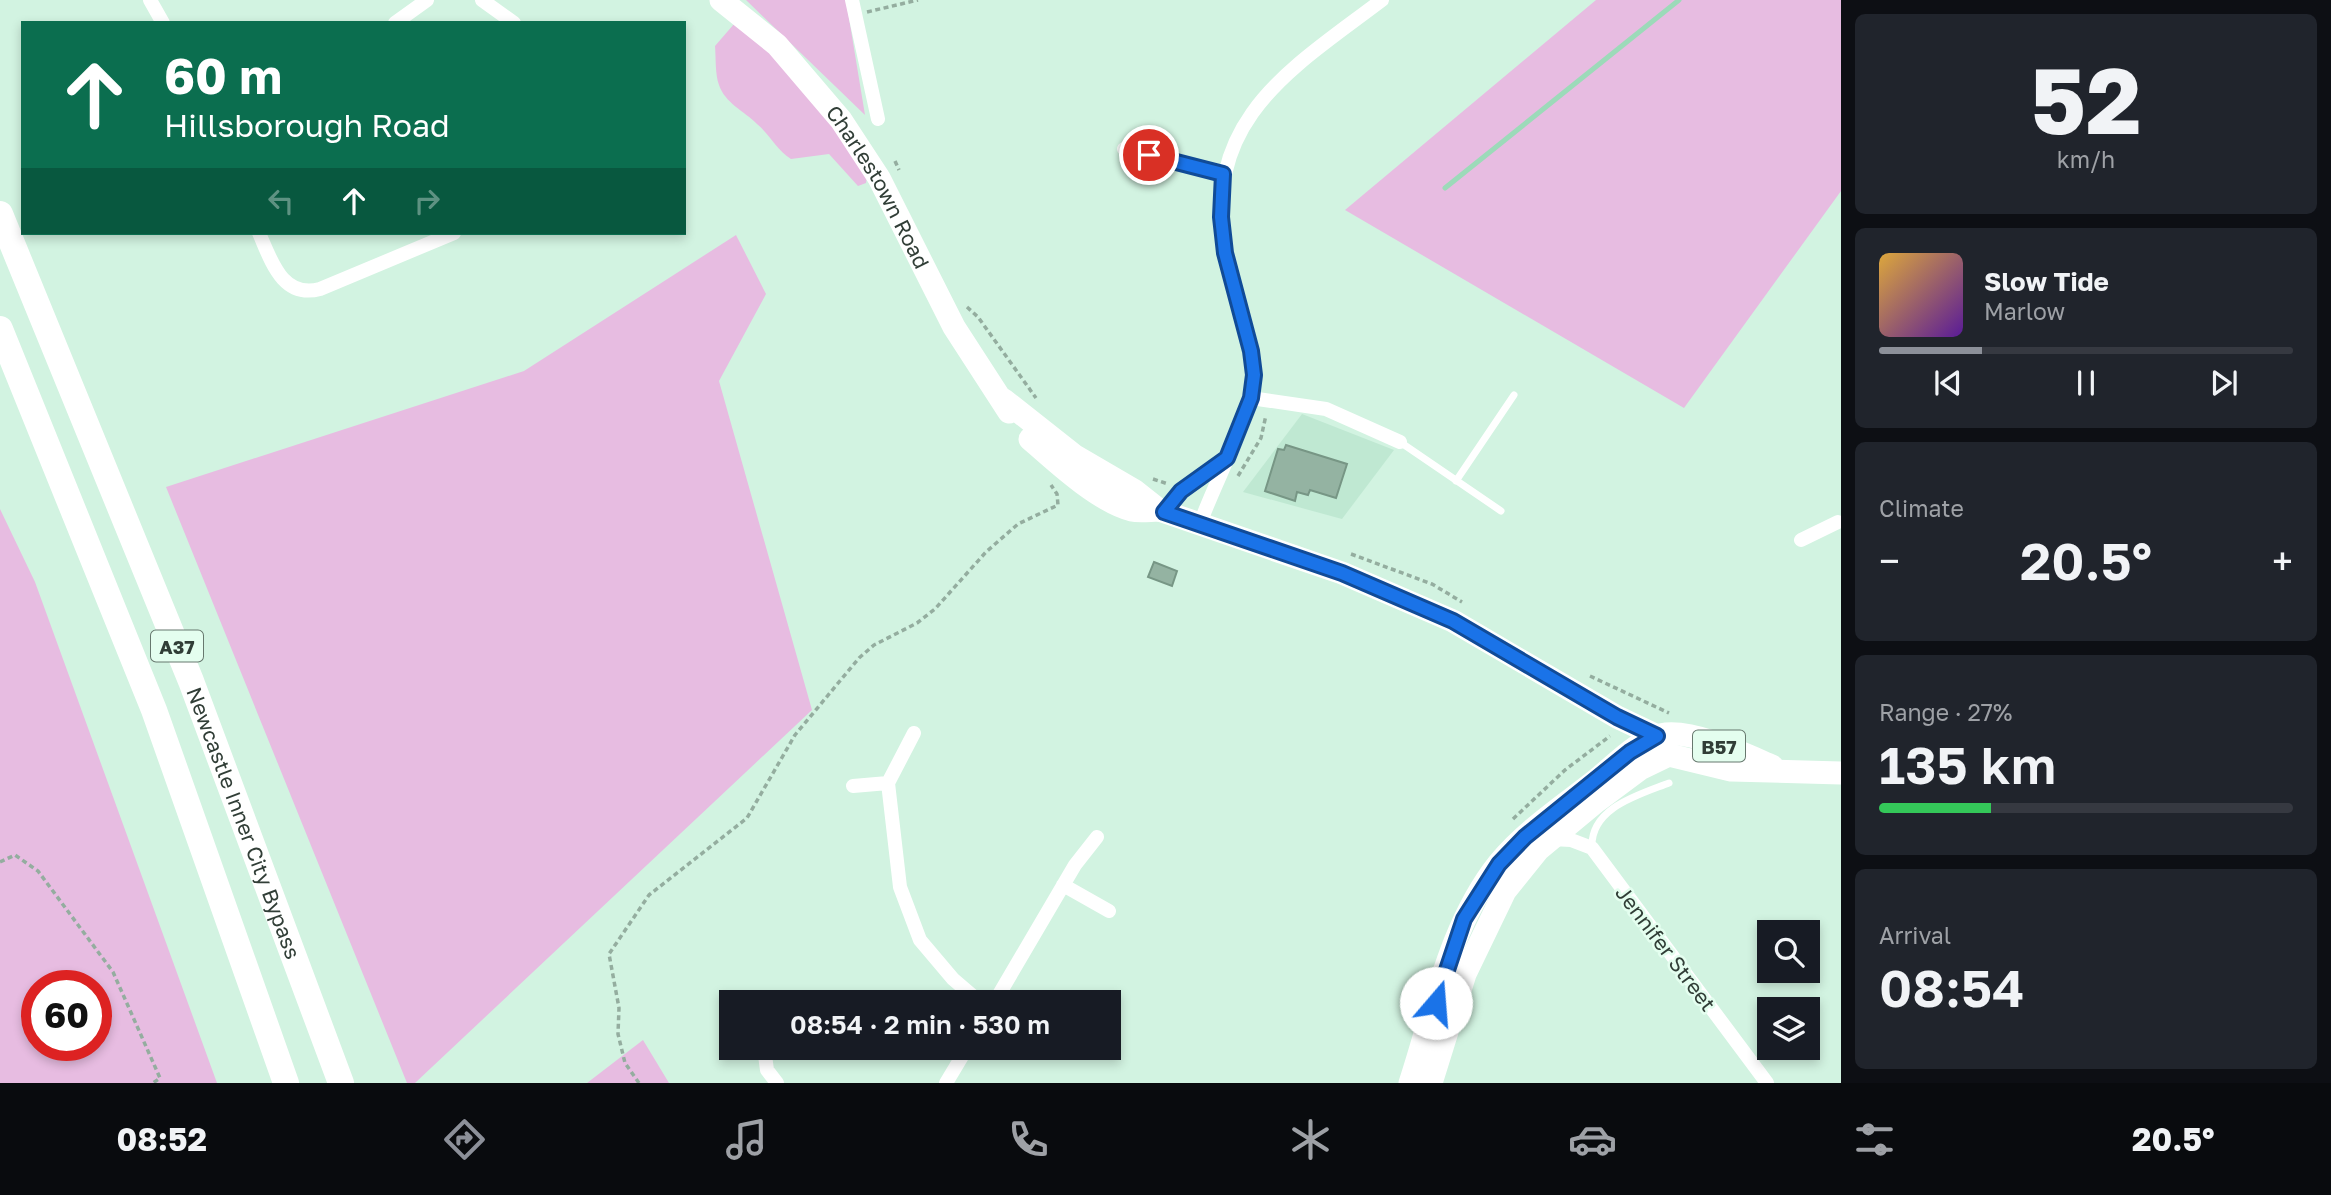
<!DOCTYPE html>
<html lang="en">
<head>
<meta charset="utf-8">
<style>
	:root { --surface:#171b24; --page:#20242c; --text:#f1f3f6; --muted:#9ea1a6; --line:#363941; --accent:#8c9099 }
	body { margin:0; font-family:"Golos Text",sans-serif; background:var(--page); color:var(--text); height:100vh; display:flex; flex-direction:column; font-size:26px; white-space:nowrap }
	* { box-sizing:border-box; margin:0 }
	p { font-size:23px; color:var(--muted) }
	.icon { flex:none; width:38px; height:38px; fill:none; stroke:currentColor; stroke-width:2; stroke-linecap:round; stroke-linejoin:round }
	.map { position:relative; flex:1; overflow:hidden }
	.sheet { display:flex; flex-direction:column; gap:14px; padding:14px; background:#0d0f14; width:490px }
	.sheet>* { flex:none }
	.hud { position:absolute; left:21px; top:21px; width:665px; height:214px; border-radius:0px; box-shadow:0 4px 10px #0003; background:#0b6e4f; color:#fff; overflow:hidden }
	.buttons { position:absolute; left:1757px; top:920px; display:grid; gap:14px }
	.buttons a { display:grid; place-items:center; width:63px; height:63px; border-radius:0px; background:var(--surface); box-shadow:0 4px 10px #0003; font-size:35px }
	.speed { position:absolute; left:21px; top:970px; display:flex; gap:14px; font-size:35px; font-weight:700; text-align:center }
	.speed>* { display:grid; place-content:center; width:91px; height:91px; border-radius:50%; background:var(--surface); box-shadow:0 4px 10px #0003; line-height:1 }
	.speed .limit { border:10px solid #d22; background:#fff; color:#111 }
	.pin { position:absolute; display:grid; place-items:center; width:60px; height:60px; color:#fff; margin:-30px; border:4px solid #fff; border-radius:50%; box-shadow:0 2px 7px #0007 }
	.me { position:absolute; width:77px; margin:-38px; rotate:18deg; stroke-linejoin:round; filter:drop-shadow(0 0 5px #0008) }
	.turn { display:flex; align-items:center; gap:24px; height:147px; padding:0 28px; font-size:32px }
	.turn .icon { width:91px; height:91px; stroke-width:2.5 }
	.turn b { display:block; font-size:49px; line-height:60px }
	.lanes { display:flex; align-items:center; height:66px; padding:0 28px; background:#0003; justify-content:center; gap:35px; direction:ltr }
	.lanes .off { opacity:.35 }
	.big { font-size:52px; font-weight:600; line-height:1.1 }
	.sheet .widget { flex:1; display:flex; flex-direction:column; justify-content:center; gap:10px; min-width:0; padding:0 24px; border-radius:10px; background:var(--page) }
	.sheet .dial { align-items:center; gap:0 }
	.dial b { font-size:91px; line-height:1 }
	.song { display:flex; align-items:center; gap:21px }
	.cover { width:84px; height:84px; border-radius:10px; background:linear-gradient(135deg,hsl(40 70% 55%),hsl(270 70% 35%)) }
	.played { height:7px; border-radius:4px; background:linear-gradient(90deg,var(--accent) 25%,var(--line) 25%) }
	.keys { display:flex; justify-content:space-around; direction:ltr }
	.heat { display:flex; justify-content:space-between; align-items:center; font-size:38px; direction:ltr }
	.charge { height:10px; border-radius:5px; background:linear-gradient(90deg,#34c759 27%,var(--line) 0) }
	.trip { position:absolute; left:719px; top:990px; width:402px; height:70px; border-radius:0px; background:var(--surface); box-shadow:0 4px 10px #0003; font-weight:600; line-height:70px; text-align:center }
	.tab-bar { display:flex; height:112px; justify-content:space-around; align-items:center; background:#090b0e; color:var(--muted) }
	.tab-bar .icon { width:49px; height:49px }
	.tab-bar .current { color:var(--accent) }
	.tab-bar b { font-size:32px; color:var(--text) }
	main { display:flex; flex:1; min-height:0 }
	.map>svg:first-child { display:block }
</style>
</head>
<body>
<main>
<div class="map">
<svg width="1841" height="1083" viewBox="0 0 1841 1083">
	<rect width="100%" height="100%" fill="#d2f3e1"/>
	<path fill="#bfe8d2" d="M1302,414L1394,450L1342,519L1243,492Z"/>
	<path fill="#e7bce1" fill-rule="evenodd" d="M746,0H846L865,115Z
		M1596,0H1841V191L1684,408L1345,210Z
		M734,24L773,51L808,87L867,177L866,183L858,186L829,154L791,159C776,149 771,136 757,124C744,111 725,103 719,85C715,74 716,58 715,46Z
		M736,235L766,294L719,381L812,710L415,1083H407L166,487L524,371Z
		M0,509L35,582L217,1083H0ZM37,985H96V1045H37Z
		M643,1040L669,1083H587Z"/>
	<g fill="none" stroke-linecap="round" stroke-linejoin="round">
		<path stroke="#9cdab9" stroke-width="5" d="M1445,188L1679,0"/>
	</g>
	<path fill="#94b3a2" stroke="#779685" stroke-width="2" d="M1286,445L1347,464L1336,498L1310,490L1308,495L1297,492L1295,501L1265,491L1278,449L1284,450Z
		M1154,562L1177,571L1172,586L1148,577Z"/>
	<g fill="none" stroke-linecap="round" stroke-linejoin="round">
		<path stroke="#94ad9f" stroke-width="3.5" stroke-dasharray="5 3.5" stroke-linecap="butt" d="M867,12L918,0
			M895,161L899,170
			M967,307L978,317L1036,398
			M1238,476L1261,438L1266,415
			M1153,479L1168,484
			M1351,554L1432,584L1462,602
			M1590,676L1669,713
			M1513,819L1565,770L1610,736
			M0,862L15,855L38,871L113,972L160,1078L153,1083
			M639,1083L625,1063L618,1034L619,1008L609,954L649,895L747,818L795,735L859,658L874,645L917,623L935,609L986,552L1018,524L1058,505L1057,494L1051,485"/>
		<path stroke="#fff" stroke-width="7" d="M1400,442L1501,511
			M1456,481L1514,395
			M1592,848C1590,808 1638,795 1669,783"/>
		<path stroke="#fff" stroke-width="14" d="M150,0L163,23
			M482,0L514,23
			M852,0L878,119
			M395,23L427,0
			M1124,149L1223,174
			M259,233C271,260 282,299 320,289L454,233
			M1251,398L1326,409L1400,442
			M1164,512L1182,491L1226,459
			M1200,524C1214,483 1253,414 1253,374C1254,331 1232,293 1225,251C1202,119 1291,69 1382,0
			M1801,540L1838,522
			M914,733L888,783L900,887L920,940L953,979L981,1003
			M853,786L888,783
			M1552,839L1571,840L1592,848L1767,1083
			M1063,885L1109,911
			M994,1003L1075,865L1097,837
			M764,1048L767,1070L777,1083
			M946,1083L967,1048"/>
		<g stroke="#fff" stroke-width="23">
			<path id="s1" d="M721,0L777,45L841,120L879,178L954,327L1009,412"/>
			<path d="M1004,400L1075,456L1135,491L1159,510L1342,573L1453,621L1617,717L1657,736L1669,755"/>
			<path d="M1030,439C1055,461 1099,502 1132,510C1140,512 1151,510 1159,510"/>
			<path d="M1410,1083C1434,1010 1450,924 1499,863C1525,831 1563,806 1596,780C1615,765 1640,737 1666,734C1696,731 1744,754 1772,766"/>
			<path d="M1431,1083L1465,974L1505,891L1538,850L1597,801L1640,769L1669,755L1731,770L1841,773"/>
		</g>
		<g stroke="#fff" stroke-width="26">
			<path id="s2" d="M0,214L191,681L341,1083"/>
			<path d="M0,329L154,710L286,1083"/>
		</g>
	</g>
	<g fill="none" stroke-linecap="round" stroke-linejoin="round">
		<defs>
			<path id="route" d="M1149,155L1223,174L1221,217L1225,253L1251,351L1254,375L1251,398L1227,458L1181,491L1164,512L1342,573L1453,621L1617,717L1657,736L1630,752L1525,837L1499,864L1464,919L1436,1003"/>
		</defs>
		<use href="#route" stroke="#114b97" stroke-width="18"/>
		<use href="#route" stroke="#1a73e8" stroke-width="12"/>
	</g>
	<g text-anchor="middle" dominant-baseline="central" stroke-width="5" stroke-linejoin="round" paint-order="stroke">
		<g fill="#e4feef" stroke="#67786e" stroke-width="2">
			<rect x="151" y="630.5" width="52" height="31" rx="5"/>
			<rect x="1693" y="730.5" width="52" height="31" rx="5"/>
		</g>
		<g font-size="19" font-weight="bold" fill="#313e37">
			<text x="177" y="646">A37</text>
			<text x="1719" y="746">B57</text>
		</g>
		<g font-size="21" fill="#313e37" stroke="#e4feef">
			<text stroke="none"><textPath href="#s1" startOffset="247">Charlestown Road</textPath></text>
			<text stroke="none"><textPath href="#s2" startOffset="656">Newcastle Inner City Bypass</textPath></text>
			<text transform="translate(1666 948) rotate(53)">Jennifer Street</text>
		</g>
	</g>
</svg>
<div class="buttons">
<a><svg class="icon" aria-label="search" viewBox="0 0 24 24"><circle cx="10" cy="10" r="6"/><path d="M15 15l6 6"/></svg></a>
<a><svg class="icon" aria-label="layers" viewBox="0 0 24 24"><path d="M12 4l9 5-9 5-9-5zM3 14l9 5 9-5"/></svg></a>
</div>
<div class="speed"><div class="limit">60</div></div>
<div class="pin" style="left:1149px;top:155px;background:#d93025"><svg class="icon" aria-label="arrive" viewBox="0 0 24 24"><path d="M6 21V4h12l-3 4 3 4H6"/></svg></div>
<svg class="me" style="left:1436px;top:1003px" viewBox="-20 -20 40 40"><circle r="19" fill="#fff"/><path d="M0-13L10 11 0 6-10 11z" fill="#1a73e8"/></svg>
<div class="trip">08:54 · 2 min · 530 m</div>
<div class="hud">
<div class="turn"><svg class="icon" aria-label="ahead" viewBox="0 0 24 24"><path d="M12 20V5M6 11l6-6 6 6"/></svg><div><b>60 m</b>Hillsborough Road</div></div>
<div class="lanes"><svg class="icon off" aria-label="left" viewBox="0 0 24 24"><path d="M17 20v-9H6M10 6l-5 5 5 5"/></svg><svg class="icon" aria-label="ahead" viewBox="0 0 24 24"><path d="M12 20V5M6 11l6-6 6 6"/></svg><svg class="icon off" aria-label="right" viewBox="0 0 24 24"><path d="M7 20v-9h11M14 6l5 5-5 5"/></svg></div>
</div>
</div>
<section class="sheet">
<div class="widget dial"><b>52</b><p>km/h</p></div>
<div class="widget">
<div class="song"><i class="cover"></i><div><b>Slow Tide</b><p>Marlow</p></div></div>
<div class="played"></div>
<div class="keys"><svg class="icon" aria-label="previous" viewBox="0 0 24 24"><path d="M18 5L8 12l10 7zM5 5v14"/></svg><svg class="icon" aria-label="pause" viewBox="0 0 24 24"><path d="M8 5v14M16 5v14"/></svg><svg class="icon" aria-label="next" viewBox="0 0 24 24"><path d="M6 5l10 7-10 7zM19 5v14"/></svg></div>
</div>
<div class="widget"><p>Climate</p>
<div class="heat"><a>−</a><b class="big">20.5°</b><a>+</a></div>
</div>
<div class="widget"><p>Range · 27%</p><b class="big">135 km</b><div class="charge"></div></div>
<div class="widget"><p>Arrival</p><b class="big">08:54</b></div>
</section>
</main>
<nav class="tab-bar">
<b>08:52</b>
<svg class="icon current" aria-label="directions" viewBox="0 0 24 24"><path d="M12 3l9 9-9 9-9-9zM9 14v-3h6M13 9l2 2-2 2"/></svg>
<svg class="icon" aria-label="music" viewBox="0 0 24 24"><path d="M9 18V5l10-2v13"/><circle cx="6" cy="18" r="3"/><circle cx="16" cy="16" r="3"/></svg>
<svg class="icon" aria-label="phone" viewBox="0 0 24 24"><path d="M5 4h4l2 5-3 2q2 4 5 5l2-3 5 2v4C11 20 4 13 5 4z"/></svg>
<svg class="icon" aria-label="climate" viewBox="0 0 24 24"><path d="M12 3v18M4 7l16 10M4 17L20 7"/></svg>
<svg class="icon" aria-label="car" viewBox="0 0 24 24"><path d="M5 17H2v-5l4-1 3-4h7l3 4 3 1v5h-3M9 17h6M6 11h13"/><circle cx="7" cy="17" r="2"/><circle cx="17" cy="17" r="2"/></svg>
<svg class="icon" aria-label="filters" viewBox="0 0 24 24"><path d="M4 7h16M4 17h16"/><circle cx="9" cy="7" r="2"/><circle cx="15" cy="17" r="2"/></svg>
<b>20.5°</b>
</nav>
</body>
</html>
